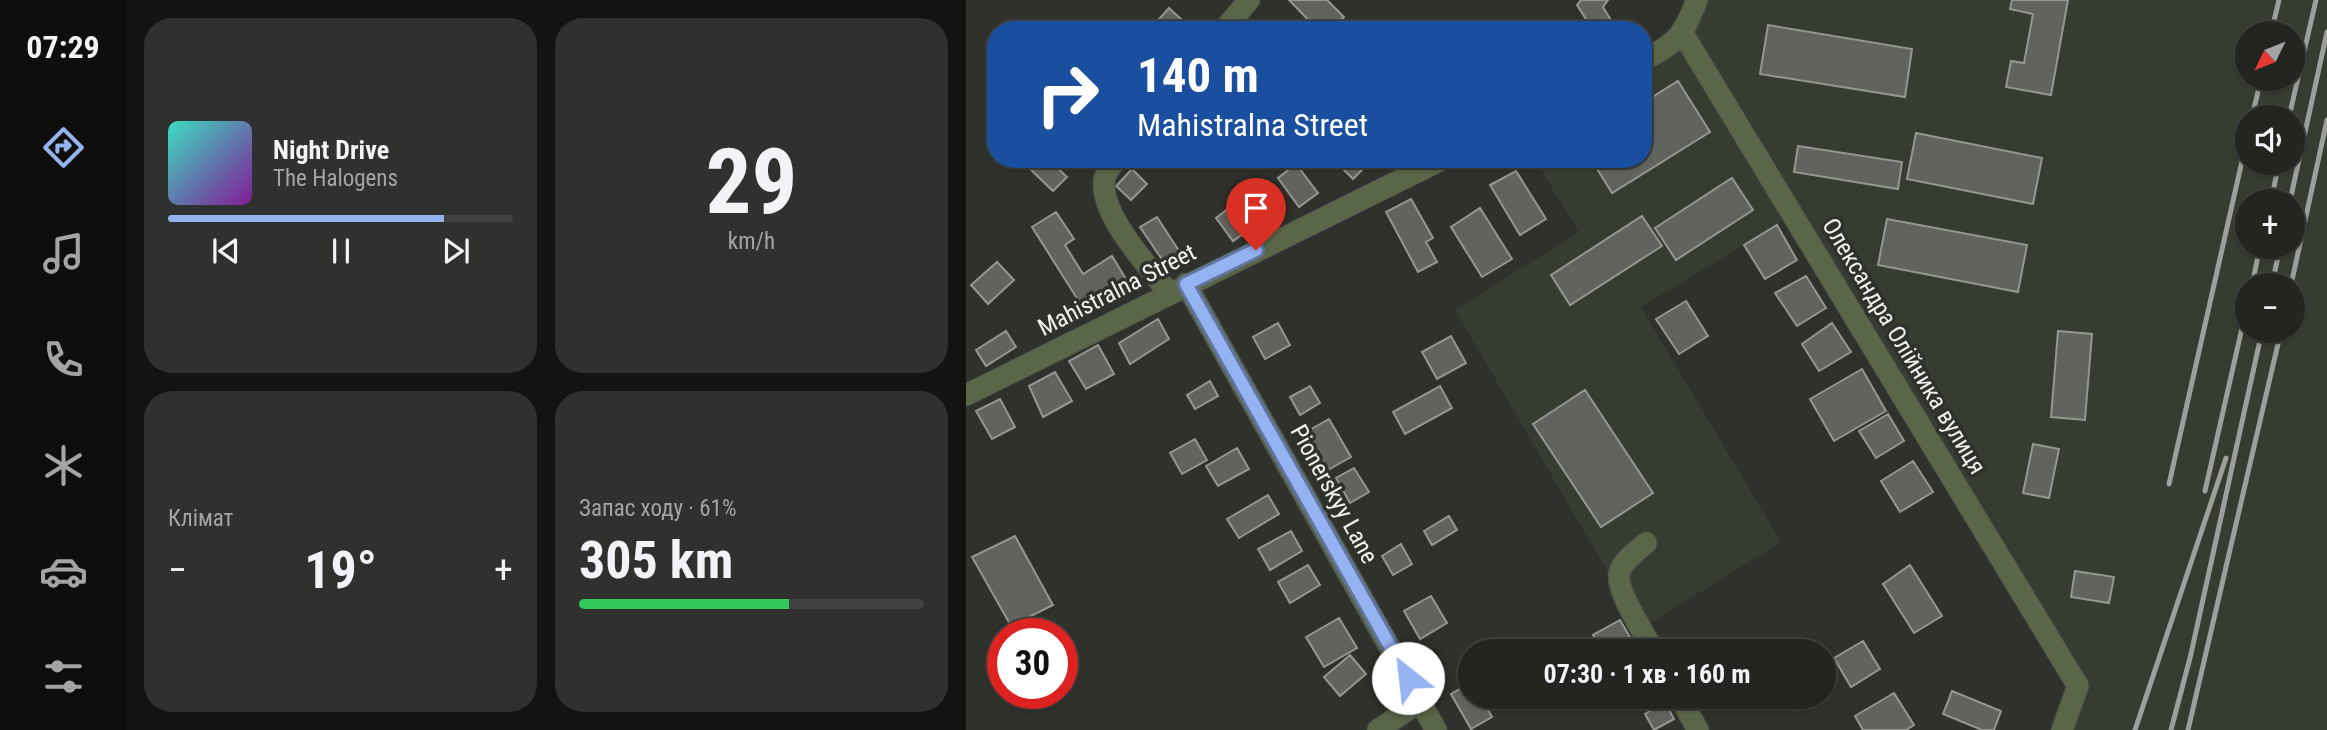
<!DOCTYPE html>
<html lang="uk">
<head>
<meta charset="utf-8">
<style>
	:root { --surface:#232521; --page:#2f312e; --text:#f1f3f6; --muted:#a3a5a5; --line:#40423f; --accent:#95b2f1 }
	body { margin:0; font-family:"Roboto Condensed",sans-serif; background:var(--page); color:var(--text); height:100vh; display:flex; flex-direction:column; font-size:26px; white-space:nowrap }
	* { box-sizing:border-box; margin:0 }
	p { font-size:23px; color:var(--muted) }
	.icon { flex:none; width:38px; height:38px; fill:none; stroke:currentColor; stroke-width:2; stroke-linecap:round; stroke-linejoin:round }
	.map { position:relative; flex:1; overflow:hidden }
	.panel { display:flex; flex-direction:column; gap:18px; padding:18px; background:#131412; width:840px }
	.panel>* { flex:none }
	.guide { position:absolute; left:21px; top:21px; width:665px; height:147px; border-radius:28px; box-shadow:0 2px 5px #0004,0 0 0 2px var(--line); background:#1a4fa0; color:#fff; overflow:hidden }
	.needle { width:46px; rotate:227deg }
	.controls { position:absolute; left:1269px; top:21px; display:grid; gap:14px }
	.controls a { display:grid; place-items:center; width:70px; height:70px; border-radius:50%; background:var(--surface); box-shadow:0 2px 5px #0004,0 0 0 2px var(--line); font-size:35px }
	.speed { position:absolute; left:21px; top:618px; display:flex; gap:14px; font-size:35px; font-weight:700; text-align:center }
	.speed>* { display:grid; place-content:center; width:91px; height:91px; border-radius:50%; background:var(--surface); box-shadow:0 2px 5px #0004,0 0 0 2px var(--line); line-height:1 }
	.speed .limit { border:10px solid #d22; background:#fff; color:#111 }
	.pin { position:absolute; display:grid; place-items:center; width:60px; height:60px; color:#fff; margin:-72px -30px; border-radius:50% 50% 50% 0; rotate:-45deg; box-shadow:0 0 7px #0007 }
	.pin .icon { rotate:45deg }
	.me { position:absolute; width:77px; margin:-38px; rotate:331deg; stroke-linejoin:round; filter:drop-shadow(0 0 5px #0008) }
	.turn { display:flex; align-items:center; gap:24px; height:147px; padding:0 35px; font-size:32px }
	.turn .icon { width:91px; height:91px; stroke-width:2.5 }
	.turn b { display:block; font-size:49px; line-height:60px }
	.big { font-size:52px; font-weight:700; line-height:1.1 }
	.panel .tile { flex:1; display:flex; flex-direction:column; justify-content:center; gap:10px; min-width:0; padding:0 24px; border-radius:28px; background:var(--page) }
	.panel .dial { align-items:center; gap:0 }
	.dial b { font-size:91px; line-height:1 }
	.song { display:flex; align-items:center; gap:21px }
	.cover { width:84px; height:84px; border-radius:10px; background:linear-gradient(135deg,hsl(170 70% 55%),hsl(290 70% 35%)) }
	.played { height:7px; border-radius:4px; background:linear-gradient(90deg,var(--accent) 80%,var(--line) 80%) }
	.keys { display:flex; justify-content:space-around; direction:ltr }
	.heat { display:flex; justify-content:space-between; align-items:center; font-size:38px; direction:ltr }
	.charge { height:10px; border-radius:5px; background:linear-gradient(90deg,#34c759 61%,var(--line) 0) }
	.panel .tiles { flex:1; display:grid; gap:18px; grid-template-columns:repeat(2,1fr) }
	.trip { position:absolute; left:492px; top:639px; width:378px; height:70px; border-radius:35px; background:var(--surface); box-shadow:0 2px 5px #0004,0 0 0 2px var(--line); font-weight:700; line-height:70px; text-align:center }
	main { display:flex; flex:1; min-height:0 }
	.dock { display:flex; flex-direction:column; width:126px; justify-content:space-around; align-items:center; background:#0e0f0d; color:var(--muted) }
	.dock .icon { width:49px; height:49px }
	.dock .on { color:var(--accent) }
	.dock b { font-size:32px; color:var(--text) }
	.map>svg:first-child { display:block }
</style>
</head>
<body>
<main>
<nav class="dock">
<b>07:29</b>
<svg class="icon on" aria-label="directions" viewBox="0 0 24 24"><path d="M12 3l9 9-9 9-9-9zM9 14v-3h6M13 9l2 2-2 2"/></svg>
<svg class="icon" aria-label="music" viewBox="0 0 24 24"><path d="M9 18V5l10-2v13"/><circle cx="6" cy="18" r="3"/><circle cx="16" cy="16" r="3"/></svg>
<svg class="icon" aria-label="phone" viewBox="0 0 24 24"><path d="M5 4h4l2 5-3 2q2 4 5 5l2-3 5 2v4C11 20 4 13 5 4z"/></svg>
<svg class="icon" aria-label="climate" viewBox="0 0 24 24"><path d="M12 3v18M4 7l16 10M4 17L20 7"/></svg>
<svg class="icon" aria-label="car" viewBox="0 0 24 24"><path d="M5 17H2v-5l4-1 3-4h7l3 4 3 1v5h-3M9 17h6M6 11h13"/><circle cx="7" cy="17" r="2"/><circle cx="17" cy="17" r="2"/></svg>
<svg class="icon" aria-label="filters" viewBox="0 0 24 24"><path d="M4 7h16M4 17h16"/><circle cx="9" cy="7" r="2"/><circle cx="15" cy="17" r="2"/></svg>
</nav>
<section class="panel">
<div class="tiles">
<div class="tile">
<div class="song"><i class="cover"></i><div><b>Night Drive</b><p>The Halogens</p></div></div>
<div class="played"></div>
<div class="keys"><svg class="icon" aria-label="previous" viewBox="0 0 24 24"><path d="M18 5L8 12l10 7zM5 5v14"/></svg><svg class="icon" aria-label="pause" viewBox="0 0 24 24"><path d="M8 5v14M16 5v14"/></svg><svg class="icon" aria-label="next" viewBox="0 0 24 24"><path d="M6 5l10 7-10 7zM19 5v14"/></svg></div>
</div>
<div class="tile dial"><b>29</b><p>km/h</p></div>
<div class="tile"><p>Клімат</p>
<div class="heat"><a>−</a><b class="big">19°</b><a>+</a></div>
</div>
<div class="tile"><p>Запас ходу · 61%</p><b class="big">305 km</b><div class="charge"></div></div>
</div>
</section>
<div class="map">
<svg width="1361" height="730" viewBox="0 0 1361 730">
	<rect width="100%" height="100%" fill="#2f312c"/>
	<path fill="#373c30" fill-rule="evenodd" d="M731,0H1361V730H1096L1112,685L828,215L675,307L815,542L675,629L489,310L613,232L568,159H677V60ZM1281,33H1326V79H1281ZM1281,117H1326V163H1281ZM1281,201H1326V247H1281ZM1281,285H1326V331H1281Z"/>
	<path fill="#61645e" stroke="#949791" stroke-width="2" d="M323,0H361L378,17L365,30H352Z
		M615,0H642L637,7L651,30H627L611,5Z
		M1046,0H1102L1085,95L1040,87L1045,61L1058,63L1067,14L1044,9Z
		M203,8L227,30L185,28Z
		M802,25L946,49L939,97L794,74Z
		M712,81L744,132L646,193L625,159H677V103Z
		M950,133L1076,158L1067,204L941,179Z
		M832,146L936,162L932,189L828,172Z
		M75,159H82L101,177L87,191L65,170Z
		M367,159H400L404,162L387,179Z
		M330,164L352,193L333,207L312,178Z
		M166,169L181,184L165,200L150,186Z
		M550,171L580,219L554,235L524,185Z
		M766,178L787,210L710,260L689,228Z
		M445,199L467,238L460,242L471,262L452,272L420,212Z
		M267,205L284,229L267,241L250,218Z
		M514,208L546,259L516,277L485,227Z
		M90,212L108,239L99,245L117,274L146,256L161,281L117,308L66,227Z
		M676,216L696,246L604,305L585,275Z
		M191,217L215,254L199,264L174,227Z
		M921,219L1061,245L1052,292L912,265Z
		M811,225L831,260L799,279L778,245Z
		M31,262L48,280L22,304L5,285Z
		M840,276L860,308L831,326L809,293Z
		M720,301L742,336L713,354L690,319Z
		M192,319L203,339L164,364L153,343Z
		M312,323L324,345L299,359L287,337Z
		M866,323L885,352L853,371L836,344Z
		M40,331L50,347L20,366L10,350Z
		M1092,331L1126,334L1119,420L1085,417Z
		M485,336L500,363L471,379L456,352Z
		M132,345L148,374L120,389L103,361Z
		M896,369L920,411L868,441L844,399Z
		M89,372L106,401L77,417L63,386Z
		M244,381L252,396L229,409L221,395Z
		M344,386L354,403L334,415L324,397Z
		M474,386L486,408L439,434L427,412Z
		M619,390L687,493L635,527L567,424Z
		M34,399L49,427L26,439L10,411Z
		M922,414L938,441L910,458L893,431Z
		M363,419L385,457L362,470L340,432Z
		M229,439L241,460L216,474L204,453Z
		M1067,444L1093,449L1083,498L1057,493Z
		M271,448L283,469L252,486L240,466Z
		M947,461L967,492L934,512L915,481Z
		M388,468L403,492L384,503L370,478Z
		M302,495L313,514L273,538L261,519Z
		M483,516L491,530L466,545L458,531Z
		M325,531L336,551L304,570L292,549Z
		M49,536L87,605L45,626L6,557Z
		M435,544L446,564L427,575L416,556Z
		M342,565L354,585L324,603L312,582Z
		M944,565L976,616L948,633L917,584Z
		M1109,571L1148,577L1143,603L1105,597Z
		M465,596L481,623L454,639L438,611Z
		M373,618L391,648L358,667L340,637Z
		M654,620L665,639L636,651L627,635Z
		M897,641L914,669L885,687L868,658Z
		M384,655L400,674L374,696L358,677Z
		M504,683V696H514L526,717L505,729L485,694Z
		M986,691L1035,711L1028,730H1016L977,714Z
		M928,693L948,725L940,730H897L889,716Z
		M699,702L708,719L688,730L679,714Z"/>
	<g fill="none" stroke-linecap="round" stroke-linejoin="round">
		<defs>
			<path id="street" d="M258,30L283,0
				M717,34L1112,686L1096,730
				M677,60C712,43 717,35 731,0
				M151,159C148,163 143,168 141,172C124,205 184,268 203,293
				M220,284L470,730
				M0,395L477,159
				M680,543C670,552 654,562 653,576C652,594 679,635 688,651
				M713,696L732,730
				M412,730L455,701"/>
		</defs>
		<use href="#street" stroke="#4a4c47" stroke-width="23"/>
		<use href="#street" stroke="#5a6648" stroke-width="21"/>
		<path stroke="#9d9f9a" stroke-width="5" d="M1305,33L1313,0
			M1286,117L1295,79
			M1323,117L1350,0
			M1305,201L1313,163
			M1324,201L1361,32
			M1286,285L1294,247
			M1306,285L1314,247
			M1325,285L1361,120
			M1203,484L1281,139
			M1239,491L1281,306
			M1169,730L1260,458
			M1205,730L1225,654L1296,331
			M1222,730L1315,331"/>
	</g>
	<g fill="none" stroke-linecap="round" stroke-linejoin="round">
		<defs>
			<path id="route" d="M290,250L220,284L442,678"/>
		</defs>
		<use href="#route" stroke="#61749d" stroke-width="18"/>
		<use href="#route" stroke="#95b2f1" stroke-width="12"/>
	</g>
	<g text-anchor="middle" dominant-baseline="central" stroke-width="7" stroke-linejoin="round" paint-order="stroke">
		<g font-size="24" fill="#f1f3ef" stroke="#2f312c">
			<text transform="translate(151 290) rotate(-27)">Mahistralna Street</text>
			<text transform="translate(938 346) rotate(59)">Олександра Олійника вулиця</text>
			<text transform="translate(368 494) rotate(61)">Pionerskyy Lane</text>
		</g>
	</g>
</svg>
<div class="controls">
<a><svg class="needle" viewBox="-14 -14 28 28"><path d="M0-13l5 13h-10z" fill="#e53935"/><path d="M0 13l5-13h-10z" fill="#a3a5a5"/></svg></a>
<a><svg class="icon" aria-label="sound" viewBox="0 0 24 24"><path d="M4 9h4l5-4v14l-5-4H4zM17 9q2 3 0 6"/></svg></a>
<a>+</a>
<a>−</a>
</div>
<div class="speed"><div class="limit">30</div></div>
<div class="pin" style="left:290px;top:250px;background:#d93025"><svg class="icon" aria-label="arrive" viewBox="0 0 24 24"><path d="M6 21V4h12l-3 4 3 4H6"/></svg></div>
<svg class="me" style="left:442px;top:678px" viewBox="-20 -20 40 40"><circle r="19" fill="#fff"/><path d="M0-13L10 11 0 6-10 11z" fill="#95b2f1"/></svg>
<div class="trip">07:30 · 1 хв · 160 m</div>
<div class="guide">
<div class="turn"><svg class="icon" aria-label="right" viewBox="0 0 24 24"><path d="M7 20v-9h11M14 6l5 5-5 5"/></svg><div><b>140 m</b>Mahistralna Street</div></div>
</div>
</div>
</main>
</body>
</html>
